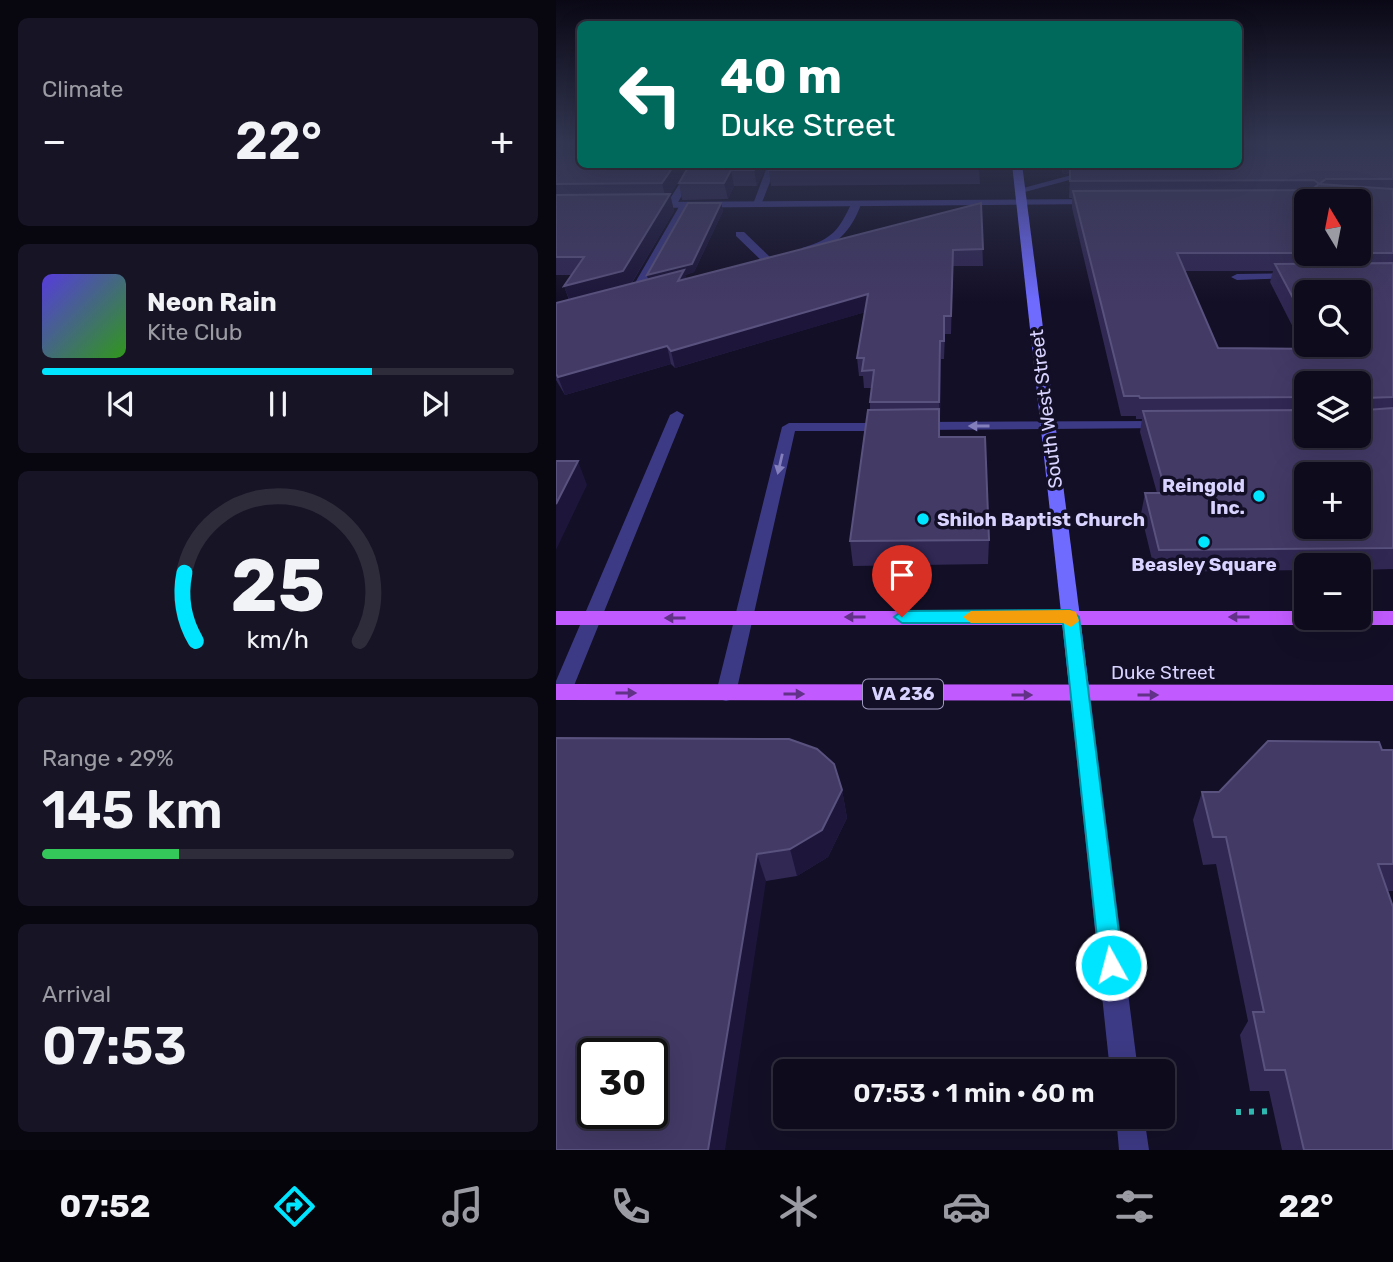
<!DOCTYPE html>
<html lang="en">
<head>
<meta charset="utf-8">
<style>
	:root { --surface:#0e0b1c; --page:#171425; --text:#f1f3f6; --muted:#9b9ba3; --line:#2e2b3b; --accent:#00e5ff }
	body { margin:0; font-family:Rubik,sans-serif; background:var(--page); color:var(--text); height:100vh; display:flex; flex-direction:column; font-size:26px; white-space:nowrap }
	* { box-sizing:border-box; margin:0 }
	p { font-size:23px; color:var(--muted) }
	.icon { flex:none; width:38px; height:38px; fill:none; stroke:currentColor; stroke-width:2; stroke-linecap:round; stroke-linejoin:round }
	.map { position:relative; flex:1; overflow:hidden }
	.details { display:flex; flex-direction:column; gap:18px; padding:18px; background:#08060f; width:556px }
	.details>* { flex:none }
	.hud { position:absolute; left:21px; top:21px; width:665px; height:147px; border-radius:10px; box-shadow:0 7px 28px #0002,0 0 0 2px var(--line); background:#00695c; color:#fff; overflow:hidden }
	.needle { width:46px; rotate:350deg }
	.fabs { position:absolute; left:738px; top:189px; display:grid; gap:14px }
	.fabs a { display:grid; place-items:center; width:77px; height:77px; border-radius:10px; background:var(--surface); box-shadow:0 7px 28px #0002,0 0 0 2px var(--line); font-size:35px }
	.speed { position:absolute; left:21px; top:1038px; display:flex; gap:14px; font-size:35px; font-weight:700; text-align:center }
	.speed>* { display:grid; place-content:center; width:91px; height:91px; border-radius:50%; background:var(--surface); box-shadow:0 7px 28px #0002,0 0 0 2px var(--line); line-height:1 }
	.speed .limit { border:4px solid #111; border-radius:10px; background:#fff; color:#111 }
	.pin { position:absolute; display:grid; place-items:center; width:60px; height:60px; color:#fff; margin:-72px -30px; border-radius:50% 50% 50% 0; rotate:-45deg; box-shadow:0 0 7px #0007 }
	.pin .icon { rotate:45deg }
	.me { position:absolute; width:77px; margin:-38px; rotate:353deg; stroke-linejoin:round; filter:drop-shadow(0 0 5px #0008) }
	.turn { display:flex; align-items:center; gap:24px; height:147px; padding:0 28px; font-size:32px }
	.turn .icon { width:91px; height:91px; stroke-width:2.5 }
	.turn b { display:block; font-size:49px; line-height:60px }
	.big { font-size:52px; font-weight:600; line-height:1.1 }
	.details .tile { flex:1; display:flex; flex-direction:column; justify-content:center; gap:10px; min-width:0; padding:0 24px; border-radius:10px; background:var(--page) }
	.details .dial { align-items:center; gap:0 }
	.dial svg { height:182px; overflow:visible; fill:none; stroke:var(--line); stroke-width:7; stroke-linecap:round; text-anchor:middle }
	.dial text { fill:var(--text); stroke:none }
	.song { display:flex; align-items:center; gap:21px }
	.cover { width:84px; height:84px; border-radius:10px; background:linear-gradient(135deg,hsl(250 70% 55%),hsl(110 70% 35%)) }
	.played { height:7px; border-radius:4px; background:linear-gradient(90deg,var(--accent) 70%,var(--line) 70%) }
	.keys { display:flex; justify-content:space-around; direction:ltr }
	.heat { display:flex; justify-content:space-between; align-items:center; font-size:38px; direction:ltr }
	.charge { height:10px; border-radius:5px; background:linear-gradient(90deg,#34c759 29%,var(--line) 0) }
	.trip { position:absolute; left:217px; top:1059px; width:402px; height:70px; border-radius:10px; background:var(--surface); box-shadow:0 7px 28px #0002,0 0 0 2px var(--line); font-weight:600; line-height:70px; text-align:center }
	.tab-bar { display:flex; height:112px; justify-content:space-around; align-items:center; background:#06040b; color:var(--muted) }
	.tab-bar .icon { width:49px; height:49px }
	.tab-bar .active { color:var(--accent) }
	.tab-bar b { font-size:32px; color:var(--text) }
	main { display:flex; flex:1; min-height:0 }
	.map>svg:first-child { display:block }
</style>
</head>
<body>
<main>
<section class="details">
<div class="tile"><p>Climate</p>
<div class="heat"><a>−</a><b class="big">22°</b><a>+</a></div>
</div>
<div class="tile">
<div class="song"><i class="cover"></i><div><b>Neon Rain</b><p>Kite Club</p></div></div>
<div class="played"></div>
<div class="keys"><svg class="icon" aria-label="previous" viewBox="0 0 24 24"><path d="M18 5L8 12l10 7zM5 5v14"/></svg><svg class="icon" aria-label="pause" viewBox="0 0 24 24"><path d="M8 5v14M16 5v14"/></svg><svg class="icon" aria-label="next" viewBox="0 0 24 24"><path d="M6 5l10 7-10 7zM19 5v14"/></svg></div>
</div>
<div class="tile dial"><svg viewBox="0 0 100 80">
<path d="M14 69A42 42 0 1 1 86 69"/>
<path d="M14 69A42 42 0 0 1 9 39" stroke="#00e5ff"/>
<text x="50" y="56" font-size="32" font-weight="700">25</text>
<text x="50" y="72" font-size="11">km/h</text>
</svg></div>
<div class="tile"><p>Range · 29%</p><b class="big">145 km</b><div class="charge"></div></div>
<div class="tile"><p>Arrival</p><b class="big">07:53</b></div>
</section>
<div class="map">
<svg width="837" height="1150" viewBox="0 0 837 1150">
	<rect width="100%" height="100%" fill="#130f26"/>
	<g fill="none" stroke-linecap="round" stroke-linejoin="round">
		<path stroke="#2fb8b0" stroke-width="6" stroke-dasharray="5 8" stroke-linecap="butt" d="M680,1112L724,1111"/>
		<path fill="#3d3a85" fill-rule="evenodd" d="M136,164H145L119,207H111L110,205Z
			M212,164H221L205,205L196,207Z
			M129,202L134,205L84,295L74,298L72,295L124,205Z
			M180,232H188L216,259V263H208L180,236Z
			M739,273L745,276L743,278L681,280L675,277L681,274Z
			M121,411L128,415L15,693L12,699H0V681L114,415Z
			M607,421L614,425L612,428L362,430L355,426L362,422Z
			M233,423H331L338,427L331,431H239L180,693L177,699L170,701L163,699L160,693L226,427Z"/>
		<path fill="#3d3a85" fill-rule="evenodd" d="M556,164H573L465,193L460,190Z
			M296,202L305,204C297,229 275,255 246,252V248C277,239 283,230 296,202Z
			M524,687L531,689L534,695L582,1071H554L514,695L517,689Z
			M560,1116H588L593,1150H563Z"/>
		<path fill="#3d3a85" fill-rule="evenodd" d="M539,199L543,200V204L94,208L89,205L94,202Z"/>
		<path fill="#6f6bff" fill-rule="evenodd" d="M456,164H466L534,695L531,701L524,703L517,701L514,695Z"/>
		<path fill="#c25bff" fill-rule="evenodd" d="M0,611H751V618H803V611H837V625H0Z
			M0,684L837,685V701L0,700Z"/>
	</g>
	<path fill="#312854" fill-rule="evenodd" d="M0,141L134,164L114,194L118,211L76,283L92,279L91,275L165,203L167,211L138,272L129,275L130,279L425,203L427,266H397L395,334H389L388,359H385L384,420V437L433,540L432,564L297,566L294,541L314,410V402L316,388H308L307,376H303L301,358L309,312L119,368L115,364L9,395L0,380V303L13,300L8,286L15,275H0Z
		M837,141V569L803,570V565H751V570L599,572L585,514L589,493H601L584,432L586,419H580V416H565L516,208V198H513L514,173L507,174L505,167L491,164H682ZM751,201H803V254H751ZM629,271H717L714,282L748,349L662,348ZM751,292L803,345H751ZM751,383L803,436H751Z
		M134,164H211L201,186H178L172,199L126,200L123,183Z
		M423,164L424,184L215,186L213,170Z
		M0,738L286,790L291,818L272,857L241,876L210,881Z
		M826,750H837V891H831L837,1150H726L713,1091H694L684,1035L692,1021L660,864L647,865L637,820L646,792H663Z"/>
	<path fill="#1d163a" d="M119,164H134L114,194L118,211L72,289L15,304L8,286L110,200L106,183Z
		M201,164H211L201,186L198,170Z
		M508,164H544L507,174Z
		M175,170L178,186L172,199L168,183Z
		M165,203L167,211L138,272L129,275L132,286L93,284L91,275Z
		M397,250V266L395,334V316Z
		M312,294L313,311L119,368L115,351Z
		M384,341L385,359L384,420L383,402Z
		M111,346L115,364L9,395L2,377Z
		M22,461L31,485L0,550V504Z
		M286,790L291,818L272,857L241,876L234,849Z
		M201,854L210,881L169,1150H152Z"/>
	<path fill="#433a66" stroke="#5a527e" stroke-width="2" fill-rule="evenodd" d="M0,141H24V164H119L106,183L0,184Z
		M682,141H837V179H770L763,184L758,180L514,181V166L522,164H682Z
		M134,164H201L198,170H175L168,183H123Z
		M214,164H423L424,168L213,170Z
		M763,184L837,189V253H803V201H751V253H621L662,348L764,349L762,345H803V292H751V324L719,264L837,263V397L808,398L810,410L837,408V548L603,550L589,493H610L587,411L751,410V436H803V383H751V397L584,398L583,396H568L517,191L755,190ZM751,474H803V527H751Z
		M114,194L67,271L8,286L28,257H0V195Z
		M132,203H165L136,264L91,275Z
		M425,203L427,249L397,250L395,316H388V341H384L383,402H314L318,370L306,371L308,358H301L312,294L115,351L111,346L2,377L0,374V303L128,270L122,281Z
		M383,409V437H429L433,540L294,541L312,410Z
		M0,461H22L0,504Z
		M0,738L233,739L261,749L278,764L286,790L266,830L234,849L201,854L152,1150H0ZM37,1054H96V1113H37Z
		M712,741L823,742L826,750H837V864H822L837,907V1150H748L729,1070H709L697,1012H708L670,837H657L646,792H663Z"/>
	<defs><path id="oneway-solid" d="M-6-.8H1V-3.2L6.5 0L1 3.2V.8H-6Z" transform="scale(1.75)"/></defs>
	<g fill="#837fbc">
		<use href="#oneway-solid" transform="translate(423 426) rotate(180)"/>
		<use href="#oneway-solid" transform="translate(224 464) rotate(103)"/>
	</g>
	<g fill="#623188">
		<use href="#oneway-solid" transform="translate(299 617) rotate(180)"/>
		<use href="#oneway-solid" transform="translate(683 617) rotate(-180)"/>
		<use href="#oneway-solid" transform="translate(119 618) rotate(180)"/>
		<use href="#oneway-solid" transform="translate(70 693)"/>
		<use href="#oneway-solid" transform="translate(238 694)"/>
		<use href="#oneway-solid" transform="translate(466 695)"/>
		<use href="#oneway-solid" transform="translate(592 695)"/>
	</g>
	<linearGradient id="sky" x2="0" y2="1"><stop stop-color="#0a0815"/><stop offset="0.47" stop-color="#333752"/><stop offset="1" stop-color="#333752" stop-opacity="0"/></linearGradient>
	<rect width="837" height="302" fill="url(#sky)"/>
	<path fill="#00e5ff" stroke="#0095a6" stroke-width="2" d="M514,610L523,617L567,965L564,973L555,977L547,973L544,965L507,623H346L338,617L346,611Z"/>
	<path fill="#f59e0b" d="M514,610L520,612L523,621L515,627L507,623H415L407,617L415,611Z"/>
	<g fill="#00e5ff" stroke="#130f26" stroke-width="2.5">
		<circle cx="703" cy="496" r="7"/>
		<circle cx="367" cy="519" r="7"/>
		<circle cx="648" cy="542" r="7"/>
	</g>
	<g text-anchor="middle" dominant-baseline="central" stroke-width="7" stroke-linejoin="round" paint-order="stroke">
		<rect fill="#130f26" stroke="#9e99be" stroke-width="2" x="307" y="679.5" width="80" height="29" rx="5"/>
		<g font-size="18" font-weight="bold" fill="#d9d4ff">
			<text x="347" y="694">VA 236</text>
		</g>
		<g font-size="19" fill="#d9d4ff" stroke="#130f26">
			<text transform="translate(490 409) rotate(-97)">South West Street</text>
			<text x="607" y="672">Duke Street</text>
		</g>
		<g font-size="19" font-weight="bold" fill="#d9d4ff" stroke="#130f26" text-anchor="end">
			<text x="689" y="485">Reingold<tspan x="689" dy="22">Inc.</tspan></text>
			<text x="381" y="519" text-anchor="start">Shiloh Baptist Church</text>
			<text x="648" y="564" text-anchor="middle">Beasley Square</text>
		</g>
	</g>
</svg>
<div class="fabs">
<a><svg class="needle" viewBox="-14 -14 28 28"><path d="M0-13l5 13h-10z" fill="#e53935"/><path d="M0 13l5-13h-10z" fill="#9b9ba3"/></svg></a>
<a><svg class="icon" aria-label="search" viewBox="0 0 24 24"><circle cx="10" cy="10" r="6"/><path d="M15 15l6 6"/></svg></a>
<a><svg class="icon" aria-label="layers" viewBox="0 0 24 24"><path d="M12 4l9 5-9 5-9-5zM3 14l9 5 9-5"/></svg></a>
<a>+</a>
<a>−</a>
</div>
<div class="speed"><div class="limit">30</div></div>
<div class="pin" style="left:346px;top:617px;background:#d93025"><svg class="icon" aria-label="arrive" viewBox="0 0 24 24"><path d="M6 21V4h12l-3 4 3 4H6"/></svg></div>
<svg class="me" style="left:555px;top:965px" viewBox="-20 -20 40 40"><circle r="17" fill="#00e5ff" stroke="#fff" stroke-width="3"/><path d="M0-11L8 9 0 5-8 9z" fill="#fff"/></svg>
<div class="trip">07:53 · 1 min · 60 m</div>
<div class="hud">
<div class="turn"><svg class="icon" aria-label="left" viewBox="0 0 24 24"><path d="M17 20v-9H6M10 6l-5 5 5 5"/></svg><div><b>40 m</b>Duke Street</div></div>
</div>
</div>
</main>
<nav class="tab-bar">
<b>07:52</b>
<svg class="icon active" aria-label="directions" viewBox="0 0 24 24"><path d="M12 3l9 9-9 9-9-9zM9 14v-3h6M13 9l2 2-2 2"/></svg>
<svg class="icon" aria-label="music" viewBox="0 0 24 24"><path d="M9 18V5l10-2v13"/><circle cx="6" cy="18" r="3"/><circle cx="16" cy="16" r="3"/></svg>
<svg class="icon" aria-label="phone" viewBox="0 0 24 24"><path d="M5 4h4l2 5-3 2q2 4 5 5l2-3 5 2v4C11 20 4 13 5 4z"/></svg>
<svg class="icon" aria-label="climate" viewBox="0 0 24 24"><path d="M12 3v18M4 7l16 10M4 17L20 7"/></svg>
<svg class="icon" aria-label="car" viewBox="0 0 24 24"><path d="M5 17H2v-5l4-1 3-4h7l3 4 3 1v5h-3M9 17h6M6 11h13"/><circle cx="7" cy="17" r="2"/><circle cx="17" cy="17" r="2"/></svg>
<svg class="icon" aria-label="filters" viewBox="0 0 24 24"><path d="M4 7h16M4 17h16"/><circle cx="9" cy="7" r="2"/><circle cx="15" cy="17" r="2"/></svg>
<b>22°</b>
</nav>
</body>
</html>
